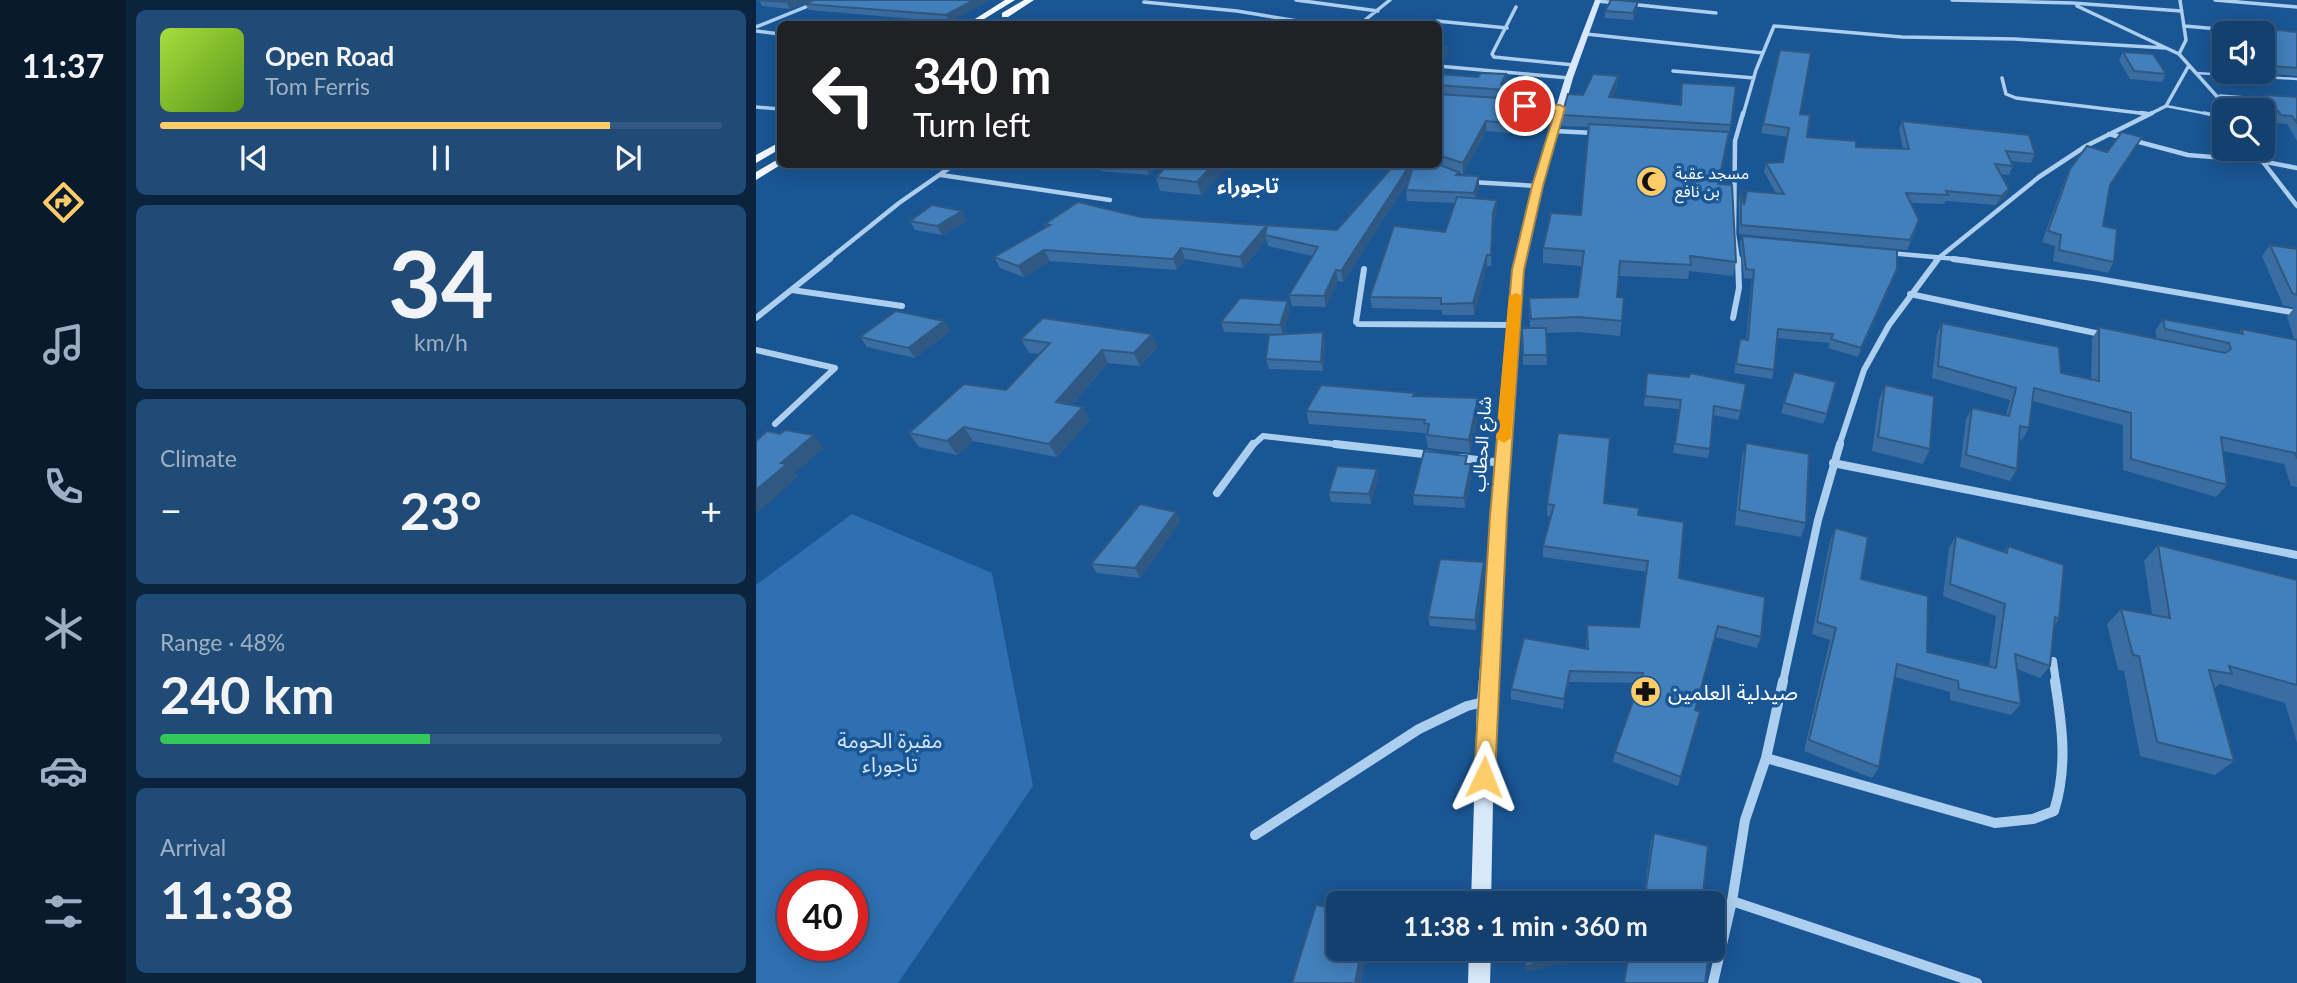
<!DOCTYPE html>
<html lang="en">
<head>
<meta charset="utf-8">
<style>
	:root { --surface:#14406f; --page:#214b77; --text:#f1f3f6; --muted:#9dafc3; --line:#335982; --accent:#ffcc6a }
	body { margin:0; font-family:Lato,"Noto Sans Arabic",sans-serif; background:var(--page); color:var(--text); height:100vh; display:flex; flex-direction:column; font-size:26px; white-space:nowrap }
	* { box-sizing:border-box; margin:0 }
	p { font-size:23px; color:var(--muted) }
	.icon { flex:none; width:38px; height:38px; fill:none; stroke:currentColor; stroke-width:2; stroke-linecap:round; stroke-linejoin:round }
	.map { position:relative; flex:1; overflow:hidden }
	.panel { display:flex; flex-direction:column; gap:10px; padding:10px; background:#0b233d; width:630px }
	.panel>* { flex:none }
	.top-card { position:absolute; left:21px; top:21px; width:665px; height:147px; border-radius:10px; box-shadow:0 4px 18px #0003,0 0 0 2px var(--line); background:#202124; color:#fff; overflow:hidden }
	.fabs { position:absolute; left:1456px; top:21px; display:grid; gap:14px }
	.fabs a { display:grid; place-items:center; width:63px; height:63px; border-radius:10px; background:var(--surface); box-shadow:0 4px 18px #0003,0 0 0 2px var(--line); font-size:35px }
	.speed { position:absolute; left:21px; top:870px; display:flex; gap:14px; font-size:35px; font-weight:700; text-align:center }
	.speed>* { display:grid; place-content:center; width:91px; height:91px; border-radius:50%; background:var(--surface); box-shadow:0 4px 18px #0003,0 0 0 2px var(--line); line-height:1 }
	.speed .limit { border:10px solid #d22; background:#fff; color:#111 }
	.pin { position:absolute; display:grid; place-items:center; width:60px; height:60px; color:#fff; margin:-30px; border:4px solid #fff; border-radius:50%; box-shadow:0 2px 7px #0007 }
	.me { position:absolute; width:77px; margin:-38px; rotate:2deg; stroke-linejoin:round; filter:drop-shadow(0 0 5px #0008) }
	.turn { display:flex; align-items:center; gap:24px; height:147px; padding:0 21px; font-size:32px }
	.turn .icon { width:91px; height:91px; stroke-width:2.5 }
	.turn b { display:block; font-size:49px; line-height:60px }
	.big { font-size:52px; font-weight:700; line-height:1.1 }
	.panel .card { flex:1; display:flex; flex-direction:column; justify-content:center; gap:10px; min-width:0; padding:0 24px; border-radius:10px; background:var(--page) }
	.panel .dial { align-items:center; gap:0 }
	.dial b { font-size:91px; line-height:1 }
	.song { display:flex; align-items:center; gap:21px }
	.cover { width:84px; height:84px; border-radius:10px; background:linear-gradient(135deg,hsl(80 70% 55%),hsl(90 70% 35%)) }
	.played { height:7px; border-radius:4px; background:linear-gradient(90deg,var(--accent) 80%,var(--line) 80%) }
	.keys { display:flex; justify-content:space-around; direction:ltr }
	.heat { display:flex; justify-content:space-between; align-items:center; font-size:38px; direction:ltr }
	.charge { height:10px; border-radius:5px; background:linear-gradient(90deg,#34c759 48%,var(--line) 0) }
	.trip { position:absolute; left:570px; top:891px; width:399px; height:70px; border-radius:10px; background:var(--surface); box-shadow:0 4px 18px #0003,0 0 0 2px var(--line); font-weight:700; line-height:70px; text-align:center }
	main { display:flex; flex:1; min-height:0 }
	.dock { display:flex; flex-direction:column; width:126px; justify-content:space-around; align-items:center; background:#081a2c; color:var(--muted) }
	.dock .icon { width:49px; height:49px }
	.dock .active { color:var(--accent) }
	.dock b { font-size:32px; color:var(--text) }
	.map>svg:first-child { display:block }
</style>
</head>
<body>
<main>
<nav class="dock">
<b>11:37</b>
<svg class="icon active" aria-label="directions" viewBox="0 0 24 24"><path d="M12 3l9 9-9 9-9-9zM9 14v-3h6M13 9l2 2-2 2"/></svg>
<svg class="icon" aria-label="music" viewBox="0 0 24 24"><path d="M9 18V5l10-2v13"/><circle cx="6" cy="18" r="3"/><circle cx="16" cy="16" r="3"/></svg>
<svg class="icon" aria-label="phone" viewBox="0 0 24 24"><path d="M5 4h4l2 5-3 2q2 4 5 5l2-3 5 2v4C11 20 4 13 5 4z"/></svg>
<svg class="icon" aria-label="climate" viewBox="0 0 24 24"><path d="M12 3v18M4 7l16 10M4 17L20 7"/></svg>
<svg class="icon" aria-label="car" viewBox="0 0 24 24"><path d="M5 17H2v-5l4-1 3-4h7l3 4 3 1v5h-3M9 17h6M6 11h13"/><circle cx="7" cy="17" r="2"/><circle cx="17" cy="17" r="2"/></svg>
<svg class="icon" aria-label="filters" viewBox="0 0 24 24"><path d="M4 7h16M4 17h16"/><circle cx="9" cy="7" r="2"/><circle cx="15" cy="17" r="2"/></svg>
</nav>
<section class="panel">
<div class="card">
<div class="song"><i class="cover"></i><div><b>Open Road</b><p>Tom Ferris</p></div></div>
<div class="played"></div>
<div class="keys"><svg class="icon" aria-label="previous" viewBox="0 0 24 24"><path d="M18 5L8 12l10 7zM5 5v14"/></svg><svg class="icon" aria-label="pause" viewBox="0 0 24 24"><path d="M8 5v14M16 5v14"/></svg><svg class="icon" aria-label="next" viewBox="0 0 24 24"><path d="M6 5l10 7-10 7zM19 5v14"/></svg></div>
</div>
<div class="card dial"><b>34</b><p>km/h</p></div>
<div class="card"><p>Climate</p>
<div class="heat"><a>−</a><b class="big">23°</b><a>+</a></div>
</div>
<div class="card"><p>Range · 48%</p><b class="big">240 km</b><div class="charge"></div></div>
<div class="card"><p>Arrival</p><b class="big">11:38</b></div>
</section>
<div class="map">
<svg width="1541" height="983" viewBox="0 0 1541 983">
	<rect width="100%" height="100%" fill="#1a5694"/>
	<path fill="#2e70b2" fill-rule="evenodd" d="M96,514L236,573L277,786L142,983H0V585ZM37,886H96V945H37Z"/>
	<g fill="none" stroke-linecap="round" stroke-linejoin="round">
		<path stroke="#acceef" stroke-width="2.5" d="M1439,73L1541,79
			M1410,106L1457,115"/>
		<path stroke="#acceef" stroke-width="3.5" d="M1448,113L1468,117"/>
		<path stroke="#acceef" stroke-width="3.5" d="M540,0L622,11
			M1196,0L1317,3L1425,11
			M1459,0L1541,7
			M841,1L861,3
			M388,2L481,11L560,24
			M873,4L960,13
			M1321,6L1423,54L1473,110
			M760,7L736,54L738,57L818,65
			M681,21L751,28
			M604,24L634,0
			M1428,26L1486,31
			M0,27L67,0
			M0,31L24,34
			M830,34L1007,53
			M1423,54L1430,40L1424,0
			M682,66L813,78
			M917,71L998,78
			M1246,78L1250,94L1260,98L1392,114
			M1464,96L1516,100
			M766,106L804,108
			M0,107L24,109
			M987,115L1000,70L1018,26L1146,37L1259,39L1410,48
			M1392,115L1410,106L1432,67"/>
		<path stroke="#acceef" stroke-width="4.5" d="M1385,113L1392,114
			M798,131L838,133
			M1353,134L1432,155L1505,161L1541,168
			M1497,149L1541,206
			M185,175L354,200
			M716,182L781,186
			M1133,253L1212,260
			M72,260L143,203L199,164
			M982,260L978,234L979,141L987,113
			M1180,260L1283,177L1330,146L1396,113"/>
		<path stroke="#acceef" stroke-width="6" d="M1197,259L1337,278L1541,313
			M608,269L600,322L602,324L757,325
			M36,290L146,306
			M1154,294L1349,335
			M0,318L74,259
			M977,318L983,288L982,259
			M0,350L79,368L19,424
			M496,446L507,436L595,446
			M1083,446L1108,370L1133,325L1182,259"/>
		<path stroke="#acceef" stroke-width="8" d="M579,444L676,455
			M705,458L746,463
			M1077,463L1541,555
			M461,493L497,444
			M1297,661L1300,682
			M1027,682L1062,520L1084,444"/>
		<path stroke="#acceef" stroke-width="10" d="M1010,758L1239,823L1277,819L1298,811C1312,767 1306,725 1299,681
			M499,835L663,729L711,706L728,702
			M976,901L1221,983
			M957,983L976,901L989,820L1010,758L1027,681"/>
		<path fill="#d9e9fb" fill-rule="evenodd" d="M839,0H845L817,78L786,186L767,270L739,702L735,903H715L721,702L757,270L776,186L809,78Z
			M713,948H735L734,983H712Z"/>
		<path fill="#f4f9ff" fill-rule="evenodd" d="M249,0H259L220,24H211Z
			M268,0H278L252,17H246V13Z
			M24,142V149L0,163V155Z
			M24,158L26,164L0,180V172Z"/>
	</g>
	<path fill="#3a6da1" d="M0,0H56L34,9L6,6L3,1Z
		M233,0L193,22L53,10L49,4Z
		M881,9L877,20L849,18V11Z
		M1480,26L1541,32V76L1484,72H1507V33H1476Z
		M1024,50L1051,137L1100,147L1147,149L1143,130L1146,121L1279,154L1275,163L1255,161L1257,166L1253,175L1244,174L1253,189L1248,199L1240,205L1190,201L1188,204L1155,203L1160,230L1151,250L983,234V200L985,190L988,205L1020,193L1008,172L1010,163L1027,162L1031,137L1005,133Z
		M1367,52L1410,74L1406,82L1374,79L1363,60Z
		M682,74L750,84L778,86V96L776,102L773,101V110L764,134L730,131L707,174L702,172V175L723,176V187L720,198L741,200V211L737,225L735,266H731L718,315H686V310L616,308L614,297L689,232L699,203L651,201L650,190L654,178L587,282L582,281L570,307L536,306L533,295L556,256L512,246L511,240L487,268L429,259L421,270L294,261L268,277L244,268L238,257L290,227L289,224L385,217L581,230L639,164H682Z
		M862,76L861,86L857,98L924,105L926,83L980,86L973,136L963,184L980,262L977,276L933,271L932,279L863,276L861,297L868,298L864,336L822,332L790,333L791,365H767L766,328H774L773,298L822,297L826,266L787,263V248L825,215L832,127L806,126V115L827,95Z
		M1510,95L1541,97V141L1531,124L1520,123L1505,104Z
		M1380,147L1353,188L1347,226L1358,262L1352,273L1297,261L1299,246L1286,242L1309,179L1314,169L1351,152Z
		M343,164H405L393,175L345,171Z
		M473,166L445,195L404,191L400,177Z
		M206,211L211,221L186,235L159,230L154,221Z
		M986,236L1138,278L1102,357L1072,348L1074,343L1021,338L1018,370L1016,379L978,373L984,339L990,340L996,279L988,278L984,244Z
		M1514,245L1541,249V487L1535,486L1528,464L1467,451L1471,485L1460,497L1367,470V425L1276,401L1273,428L1266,440L1263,439L1261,469L1254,481L1204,467L1210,419L1216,408L1250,415L1254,400L1176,378L1181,334L1186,323L1305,373L1335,379L1336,339L1343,327L1401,339L1399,331L1407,319L1483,333L1485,329L1538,339L1531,317L1538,308L1527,305L1506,256Z
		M532,301L534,310L527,334L567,332L569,342L567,371L513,369L510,359L522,334L468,332L465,322Z
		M188,321L194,331L159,358L111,347L104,337Z
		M396,334L401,348L384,366L352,363L316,405L327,407L334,420L301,457L217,441L201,455L163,447L153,433L250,390L284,354L273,353L265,339Z
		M1038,372L1071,414L1067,424L1025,413Z
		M891,373L985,411L982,420L957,415L954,449L952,458L917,453L923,409L888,406Z
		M1129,385L1174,449L1167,464L1116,451L1123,400Z
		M660,397L723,411L714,453L672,448L669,433L553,424L550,411Z
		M990,443L1050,523L1045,537L979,525L986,458Z
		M621,469L622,479L615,504L575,502L573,492Z
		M716,474L709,508L658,505L657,495Z
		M848,503L882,515L923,578L1005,637L1001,648L959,637L939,710L944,712L922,786L857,762L859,752L883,683L813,682L807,709L755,699V689L830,649L831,625L883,627L891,572L787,557V546L795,516H791V504Z
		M420,512L424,522L384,578L341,573L335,564Z
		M1079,528L1105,579L1171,652L1233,666L1240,616L1187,596L1193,548L1200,536L1248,552L1252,546L1303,619L1298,626L1294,666L1284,678L1261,669L1265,704L1255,715L1194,700V692L1139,677L1123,767L1116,778L1048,751L1074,640L1056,634L1074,541Z
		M1402,545L1541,580V743L1529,703L1464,684L1458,689L1478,761L1459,775L1384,756L1368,671L1362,670L1351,624L1365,609L1396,614L1388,561Z
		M728,562L729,571L720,630L674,626L672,617Z
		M898,833L946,903H887L895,841Z"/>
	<path fill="#2f5983" d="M36,0H56L34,9L30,2Z
		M218,0H233L193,22L190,15Z
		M882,2L881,9L877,20V13Z
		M691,47L692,56L686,62H682V53Z
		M750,74V84H745Z
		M862,76L861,86L853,108V97Z
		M778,86V96L776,102V92Z
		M773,100V110L764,134V124Z
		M730,121V131L707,174V163Z
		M1386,137L1380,147L1348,196L1354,185Z
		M389,164H405L393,175Z
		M458,164H473V166L445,195L441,182Z
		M654,165L655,176L587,282L585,271Z
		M723,176V187L719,204L718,193Z
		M1253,189L1248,199L1240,205L1245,196Z
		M741,200V211L737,225L735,266L737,213Z
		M206,211L211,221L186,235L181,226Z
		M511,225L509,235L511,240L487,268L484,257Z
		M425,248L429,259L421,270L417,259Z
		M288,250L294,261L268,277L262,266Z
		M731,255V266L718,315L717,303Z
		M1141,269L1138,278L1102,357L1105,348Z
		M580,270L582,281L570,307L568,296Z
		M532,301L534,310L527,335L524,325Z
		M188,321L194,331L159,358L152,348Z
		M567,332L569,342L567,371L565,362Z
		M396,334L401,348L384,366L378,353Z
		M346,350L352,363L307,415L300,402Z
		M722,398L723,411L714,453L713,440Z
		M327,407L334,420L301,457L293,444Z
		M208,427L217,441L201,455L191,441Z
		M58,435L68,448L39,473L43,476L0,514V490L25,463Z
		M715,464L716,474L709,508L708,498Z
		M621,469L622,479L615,504L613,494Z
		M420,512L424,522L384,578L379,568Z
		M728,562L729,571L720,630L719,620Z
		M814,671L813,682L807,709L808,699Z
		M606,948H612L605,983H599Z
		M837,950L836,957L770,972V966Z"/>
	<path fill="#437fbb" stroke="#2f5983" stroke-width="2" d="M2,0H36L30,2Z
		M58,0H218L190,15L49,4Z
		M855,0H861L882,2L877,13L849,11Z
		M1480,26L1541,32V68L1507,65V33H1483Z
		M682,46L691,47L685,53H682Z
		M1024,50L1055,53L1044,114L1054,115L1051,137L1100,141V147L1153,149L1146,121L1273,135L1279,154L1250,151L1257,166L1239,164L1253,189L1245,196L1190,191L1192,195L1150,193L1163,220L1154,240L985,225V190L988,205L991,191L1028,194L1010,163L1027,162L1033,128L1007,124Z
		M1367,52L1397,54L1410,74L1378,71Z
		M725,73L750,74L745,84L778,86L776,92L682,85V74L722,77Z
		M837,74L862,76L853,97L925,105L926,83L980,86L975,125L806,115L812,94L827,95Z
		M682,94L773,100L764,124L730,121L707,163L682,155Z
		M1510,95L1541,97V123L1536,116L1525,115Z
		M833,124L973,132L962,184L976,185L980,262L934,256L935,265L864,261L861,297L868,298L866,321L823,317L775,319L773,298L822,297L828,251L787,248L795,213L825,215Z
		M1366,132L1386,137L1354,185L1347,226L1361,229L1358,262L1303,250L1305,235L1292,231L1314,169L1331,146L1351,152Z
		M413,164H458L441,182L400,177Z
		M639,164H682L702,172L700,175L723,176L718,193L650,190L657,167L654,165L585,271L580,270L568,296L533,295L562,247L509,235L511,225L484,257L425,248L417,259L288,250L262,266L238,257L294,225L289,224L322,202L385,217L581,230Z
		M701,197L741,200L737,213L735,255H731L717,303L685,304V298L614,297L638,226L689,232Z
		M176,205L206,211L181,226L154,221Z
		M986,236L1141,250V269L1105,348L1075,339L1077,334L1022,329L1018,370L980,364L984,339L992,340L998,270L990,269Z
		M1514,245L1541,249V295L1536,293Z
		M484,298L532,301L524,325L465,322Z
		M140,311L188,321L152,348L104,337Z
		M287,318L396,334L378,353L346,350L300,402L327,407L293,444L208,427L191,441L153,433L208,384L250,390L294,343L265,339Z
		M1407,319L1487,334L1485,329L1541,340V459L1539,453L1465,437L1471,485L1375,459V413L1278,388L1273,428L1264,426L1261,469L1210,455L1216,408L1253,416L1260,388L1182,366L1186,323L1303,347L1305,373L1343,381V327L1469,353L1475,349L1473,343L1409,329Z
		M766,328H790L791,355H767Z
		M567,332L565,362L510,359L513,335Z
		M1038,372L1080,382L1071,414L1028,403Z
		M891,373L933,377L934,373L990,384L985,411L958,406L954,449L919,444L925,400L889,396Z
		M565,385L659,393L657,396L722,398L713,440L671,435L673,424L668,423L669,420L550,411Z
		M1129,385L1178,396L1174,449L1122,437Z
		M29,430L58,435L25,463L31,464L0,490V441L11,431L24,434Z
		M802,433L854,438L848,503L883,508L882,515L928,522L923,578L1009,597L1005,637L962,626L939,710L944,712L925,777L859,752L887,673L814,671L808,699L755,689L768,638L832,649L831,625L883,627L892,561L787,546L798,505L791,504Z
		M990,443L1053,454L1050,523L983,510Z
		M668,451L711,456L709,464H715L708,498L657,495Z
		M581,466L621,469L613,494L573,492Z
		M384,504L420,512L379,568L335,564Z
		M1079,528L1112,537L1105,579L1172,596L1171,652L1240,668L1249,604L1194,584L1200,536L1251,553L1252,546L1308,565L1303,619L1299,617L1294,666L1259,654L1265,704L1203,689L1202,681L1141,664L1123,767L1053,740L1080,628L1061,622Z
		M1402,545L1541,580V685L1473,666L1476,674L1453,670L1478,761L1401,742L1383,656L1377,655L1365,609L1414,618Z
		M684,559L728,562L719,620L672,617Z
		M898,833L952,846L946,903H888Z
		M560,905L583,909V948H606L599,983H536Z
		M767,948H837V950L770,966Z
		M874,948H942L941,957L952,960L949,983H868Z"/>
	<path fill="#ffcc6a" stroke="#a68545" stroke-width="2" d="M769,103L804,105L809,108L787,186L768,270L751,516L739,777L736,784L728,787L721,784L718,777L734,516L756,270L776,186L799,111L766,108V104Z"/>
	<path fill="#f59e0b" d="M760,293L766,296L755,438L748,443L740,438L753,296Z"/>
	<defs>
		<symbol id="mosque-disc" viewBox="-11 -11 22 22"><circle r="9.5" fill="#ffcc6a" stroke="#1a5694"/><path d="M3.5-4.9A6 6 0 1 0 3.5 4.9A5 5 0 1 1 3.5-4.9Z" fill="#111"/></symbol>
		<symbol id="pharmacy-disc" viewBox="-11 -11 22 22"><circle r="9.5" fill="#ffcc6a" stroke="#1a5694"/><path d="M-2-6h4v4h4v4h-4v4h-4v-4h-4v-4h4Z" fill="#111"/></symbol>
	</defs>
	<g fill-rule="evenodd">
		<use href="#mosque-disc" x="878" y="164" width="35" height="35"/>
		<use href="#pharmacy-disc" x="872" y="674" width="35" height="35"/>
	</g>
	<g text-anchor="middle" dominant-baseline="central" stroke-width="7" stroke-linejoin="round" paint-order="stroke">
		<g font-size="16" fill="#fff" stroke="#1a5694" text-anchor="start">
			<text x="919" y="172">مسجد عقبة<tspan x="919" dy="18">بن نافع</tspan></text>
		</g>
		<g font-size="18" fill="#fff" stroke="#1a5694">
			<text transform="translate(725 444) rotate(-86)">شارع الحطاب</text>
		</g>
		<g font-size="21" font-weight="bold" fill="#fff" stroke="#1a5694">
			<text x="492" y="184">تاجوراء</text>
		</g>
		<g font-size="21" fill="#fff" stroke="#1a5694" text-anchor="start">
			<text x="912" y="691">صيدلية العلمين</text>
		</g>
		<g font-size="21" fill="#d2e7fb" stroke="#1a5694">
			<text x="134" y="739">مقبرة الحومة<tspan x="134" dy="24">تاجوراء</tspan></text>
		</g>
	</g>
</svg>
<div class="fabs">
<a><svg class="icon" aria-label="sound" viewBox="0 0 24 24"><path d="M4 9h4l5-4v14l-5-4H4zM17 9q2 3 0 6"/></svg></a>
<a><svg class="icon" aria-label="search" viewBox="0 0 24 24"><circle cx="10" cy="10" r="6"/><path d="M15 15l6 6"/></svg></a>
</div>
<div class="speed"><div class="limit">40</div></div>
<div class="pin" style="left:769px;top:106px;background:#d93025"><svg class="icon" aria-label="arrive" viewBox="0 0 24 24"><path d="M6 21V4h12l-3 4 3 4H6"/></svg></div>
<svg class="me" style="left:728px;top:777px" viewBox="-20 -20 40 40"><path d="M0-17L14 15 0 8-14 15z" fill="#ffcc6a" stroke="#fff" stroke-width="4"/></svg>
<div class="trip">11:38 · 1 min · 360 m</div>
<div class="top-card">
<div class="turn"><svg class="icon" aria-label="left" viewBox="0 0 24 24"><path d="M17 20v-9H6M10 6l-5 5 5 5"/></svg><div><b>340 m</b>Turn left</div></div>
</div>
</div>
</main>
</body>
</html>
